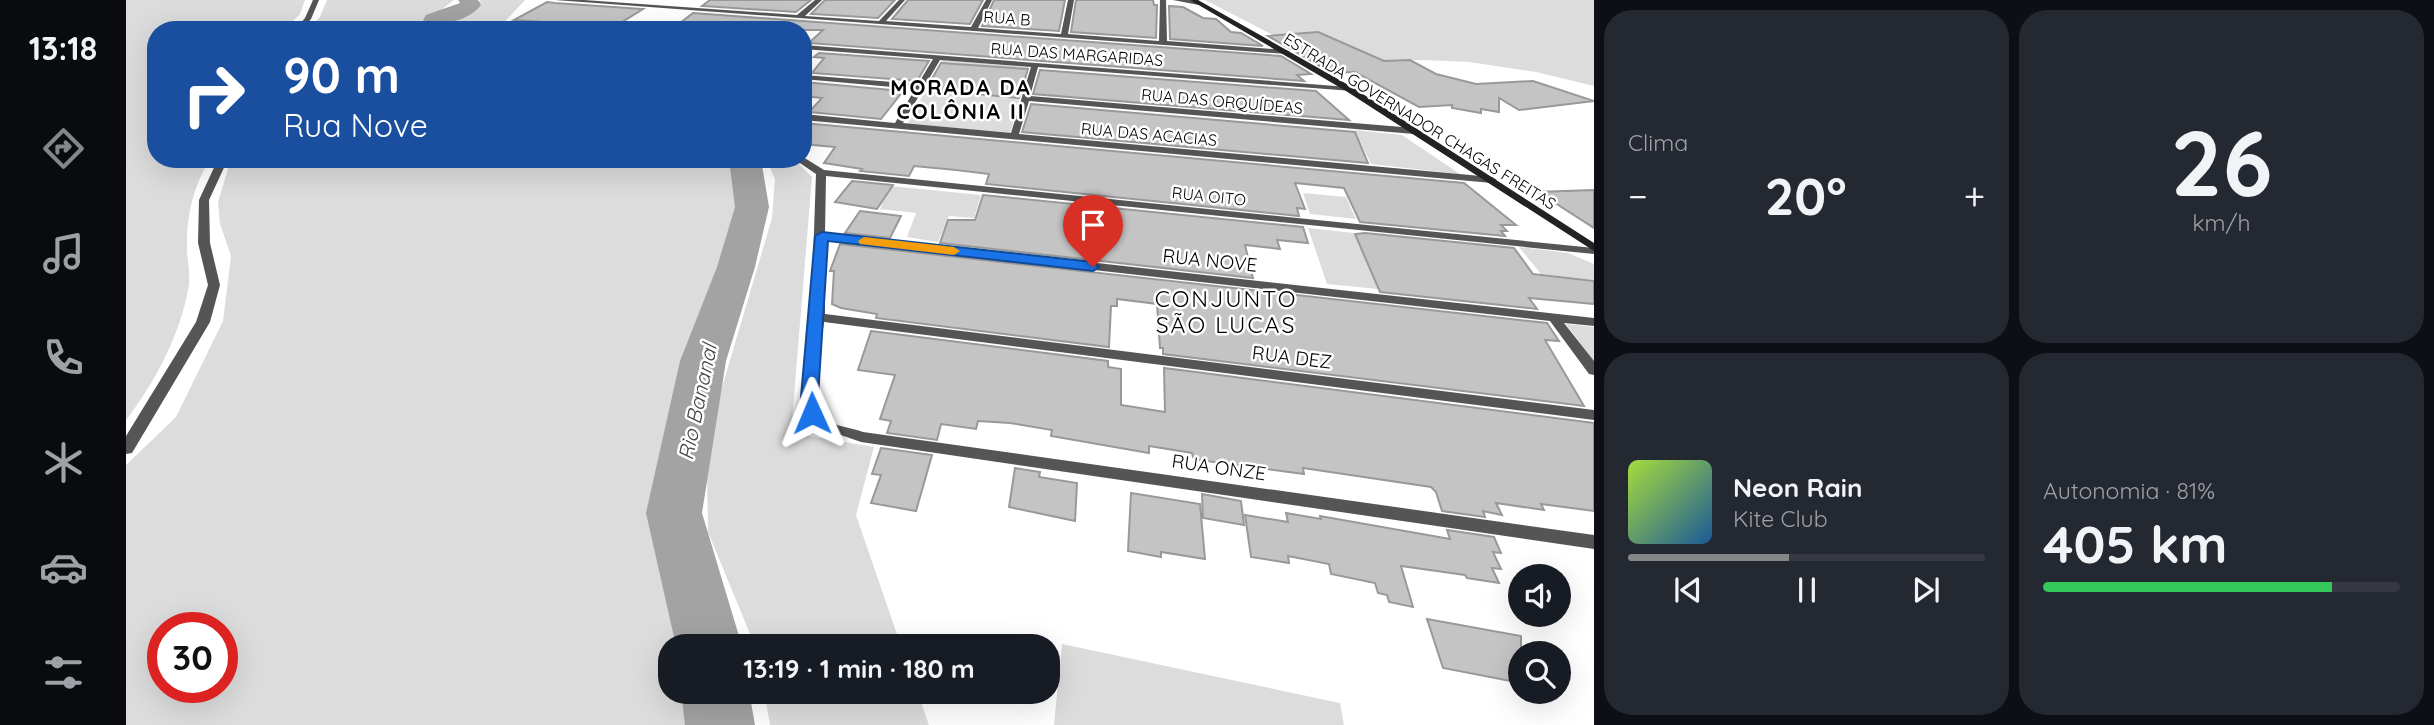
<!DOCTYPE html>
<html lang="pt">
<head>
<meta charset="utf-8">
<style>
	:root { --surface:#171b24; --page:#242831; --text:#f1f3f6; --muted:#9ea1a6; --line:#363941; --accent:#858687 }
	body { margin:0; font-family:Quicksand,sans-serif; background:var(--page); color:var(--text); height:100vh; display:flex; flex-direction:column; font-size:26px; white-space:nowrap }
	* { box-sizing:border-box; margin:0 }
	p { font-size:23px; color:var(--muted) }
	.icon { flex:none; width:38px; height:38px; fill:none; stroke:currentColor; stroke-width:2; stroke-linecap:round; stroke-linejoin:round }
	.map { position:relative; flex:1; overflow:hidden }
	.sheet { display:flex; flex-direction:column; gap:10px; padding:10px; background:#0d0f14; width:840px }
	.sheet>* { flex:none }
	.banner { position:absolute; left:21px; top:21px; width:665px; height:147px; border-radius:28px; box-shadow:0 7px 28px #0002; background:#1a4fa0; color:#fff; overflow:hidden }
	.tools { position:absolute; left:1382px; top:564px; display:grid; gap:14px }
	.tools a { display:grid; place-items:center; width:63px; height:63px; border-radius:50%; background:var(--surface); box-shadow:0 7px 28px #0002; font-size:35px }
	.speed { position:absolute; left:21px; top:612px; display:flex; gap:14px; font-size:35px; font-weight:700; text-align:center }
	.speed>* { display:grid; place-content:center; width:91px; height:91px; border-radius:50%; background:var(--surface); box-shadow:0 7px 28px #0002; line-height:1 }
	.speed .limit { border:10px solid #d22; background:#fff; color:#111 }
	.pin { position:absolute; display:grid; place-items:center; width:60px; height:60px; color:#fff; margin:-72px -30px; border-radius:50% 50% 50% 0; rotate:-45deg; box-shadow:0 0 7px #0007 }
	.pin .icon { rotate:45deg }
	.me { position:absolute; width:77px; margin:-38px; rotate:359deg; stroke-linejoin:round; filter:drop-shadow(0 0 5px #0008) }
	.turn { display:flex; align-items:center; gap:24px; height:147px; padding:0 21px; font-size:32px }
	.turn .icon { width:91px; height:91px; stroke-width:2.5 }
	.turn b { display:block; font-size:49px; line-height:60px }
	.big { font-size:52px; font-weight:800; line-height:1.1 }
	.sheet .tile { flex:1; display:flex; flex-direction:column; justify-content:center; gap:10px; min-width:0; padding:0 24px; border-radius:28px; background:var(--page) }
	.sheet .dial { align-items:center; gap:0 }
	.dial b { font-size:91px; line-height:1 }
	.song { display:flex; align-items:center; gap:21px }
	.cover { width:84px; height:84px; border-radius:10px; background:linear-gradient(135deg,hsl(80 70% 55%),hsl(210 70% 35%)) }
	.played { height:7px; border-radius:4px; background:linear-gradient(90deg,var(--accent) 45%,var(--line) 45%) }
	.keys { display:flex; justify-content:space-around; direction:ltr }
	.heat { display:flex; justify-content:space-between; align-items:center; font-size:38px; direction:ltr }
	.charge { height:10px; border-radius:5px; background:linear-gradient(90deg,#34c759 81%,var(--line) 0) }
	.sheet .tiles { flex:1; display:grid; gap:10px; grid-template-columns:repeat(2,1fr) }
	.trip { position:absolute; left:532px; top:634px; width:402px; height:70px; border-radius:28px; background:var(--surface); box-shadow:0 7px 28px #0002; font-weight:800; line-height:70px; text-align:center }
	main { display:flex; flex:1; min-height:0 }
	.tabs { display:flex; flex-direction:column; width:126px; justify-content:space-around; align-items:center; background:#090b0e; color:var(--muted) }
	.tabs .icon { width:49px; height:49px }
	.tabs .on { color:var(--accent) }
	.tabs b { font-size:32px; color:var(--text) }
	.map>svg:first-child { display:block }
</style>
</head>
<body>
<main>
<nav class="tabs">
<b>13:18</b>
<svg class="icon on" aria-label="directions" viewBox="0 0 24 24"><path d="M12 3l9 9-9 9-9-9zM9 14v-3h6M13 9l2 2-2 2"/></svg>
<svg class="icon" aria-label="music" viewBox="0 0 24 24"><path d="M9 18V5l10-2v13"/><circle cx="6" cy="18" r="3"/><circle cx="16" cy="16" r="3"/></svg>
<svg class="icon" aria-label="phone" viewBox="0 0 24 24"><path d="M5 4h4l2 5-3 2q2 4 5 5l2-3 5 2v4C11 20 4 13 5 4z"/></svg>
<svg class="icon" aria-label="climate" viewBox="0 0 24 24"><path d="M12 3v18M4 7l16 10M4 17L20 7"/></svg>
<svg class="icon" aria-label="car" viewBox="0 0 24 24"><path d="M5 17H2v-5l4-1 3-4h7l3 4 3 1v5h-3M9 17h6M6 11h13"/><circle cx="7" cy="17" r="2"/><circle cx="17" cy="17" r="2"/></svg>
<svg class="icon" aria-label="filters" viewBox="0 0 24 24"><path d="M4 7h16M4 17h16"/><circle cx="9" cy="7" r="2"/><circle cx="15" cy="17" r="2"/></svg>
</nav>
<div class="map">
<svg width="1468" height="725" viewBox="0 0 1468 725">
	<rect width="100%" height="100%" fill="#fff"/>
	<path fill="#dcdcdc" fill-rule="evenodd" d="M0,0H179L174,14L158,30H30V159H84C66,189 60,218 61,252C62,264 65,278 62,290C54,335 28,384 0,420Z
		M201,0H328L290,30H182L194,17Z
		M355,0H399L371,30H322L328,21Z
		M1079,0H1468V86L1410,72L1343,62L1297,60L1199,62Z
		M816,60L902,67L884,134L782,123Z
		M1229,130L1276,135L1334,174L1245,164Z
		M105,159H604L613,182L614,213L565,349L525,501L554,644L544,646V691H557L560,725H0V465L50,417L97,321L105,256L94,224L92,202ZM37,628H96V688H37Z
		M640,159H668L686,177L665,433L748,447L730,515L775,646H629L582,532L581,469L589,411L646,218L649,179Z
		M764,186L855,195L848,218L823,216L812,242L781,237L790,213L754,209Z
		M1177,193L1220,197L1230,219L1184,214Z
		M1182,228L1228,233L1252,289L1201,284Z
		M1393,247L1442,253L1468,264V280L1415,274Z
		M1440,324L1468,327V361Z
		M936,644L1214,703L1218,725H928Z
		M638,691H791L803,725H644Z"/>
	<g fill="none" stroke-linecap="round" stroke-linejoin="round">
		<path fill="#a3a3a3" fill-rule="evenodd" d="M332,0H352L355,5C345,19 325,22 308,27L297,20L300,15L334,3Z
			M603,159H635L643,207L629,267L600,361L576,513L616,646H550L520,513L554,361L591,267L609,207Z
			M555,691H623L629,725H559Z"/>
	</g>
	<path fill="#c4c4c4" stroke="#999" stroke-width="2" d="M584,0H685L670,12L576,6Z
		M699,0H769L752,18L685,14Z
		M782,0H857L844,24L766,19Z
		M868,0H939L933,31L856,26Z
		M950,0H1027L1028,5H1031L1030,38L945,32Z
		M421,2L429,3L517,9L488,27L388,20Z
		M1043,6L1057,7L1077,18L1090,19L1105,32L1115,33L1137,46L1044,39Z
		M567,13L1155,56L1185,74L1171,75L1178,81L683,43L697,30H545Z
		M1192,32L1258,61L1284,60L1310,74L1350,84L1407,81L1468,101L1393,110L1373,98V112L1355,109V113L1326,108V105L1293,107L1229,72L1206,73L1142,36Z
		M693,53L803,61L791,81L686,73L698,58L688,57Z
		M815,63L902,69L893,98L800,89Z
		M914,70L1190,91L1223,120L907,94Z
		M677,82L777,91L755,119L683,112L696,98L677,96Z
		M905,104L1229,132L1242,163L896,132Z
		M677,123L1338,183L1390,225H1375L1381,231H1375L1379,236L1234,222L1218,188L1169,183L1179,209L1171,208L1173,216L860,184L863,174L830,170L788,166L783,176L734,171L736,169L698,163L709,147L677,144Z
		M726,181L767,185L751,209L709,202Z
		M1468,190V228L1412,192Z
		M857,195L1177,227L1182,243L1151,240L1154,249L1119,245L1127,278L814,243L822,220H849Z
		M734,211L775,216L764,238L719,233Z
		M1239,233L1388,248L1407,274L1468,281V304L1403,298L1411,309L1254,292L1229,234Z
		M714,244L1421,323L1433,341L1419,340L1458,406L1037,354V348H1034L1031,304L991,299V306H985L983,347L750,318L751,314L715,308L706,304L708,271H704Z
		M745,331L982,361V367L995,369V405L1039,412L1038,368L1468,423V511L1415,504L1418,510L1370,503L1376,515L1357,511L1359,517L1316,511L1310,492L1305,487L1177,468L1178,474L1073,460L1067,457L1066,453L1023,446V453L925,436L926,430L884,423L852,421L850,429L815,424L811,440L761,433L765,421L754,419L769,375L732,370Z
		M755,448L806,455L790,511L745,503L755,475L746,474Z
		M889,468L914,472L913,477L951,483L949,521L883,507Z
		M1005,493L1074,504L1079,559L1035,552V557L1002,551Z
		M1076,494L1115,501L1118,525L1077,518Z
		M1160,513L1195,519L1194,516L1324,539L1321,530L1368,537L1375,553L1367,552L1375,569L1366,568L1373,583L1341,578L1339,575L1275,566L1287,607L1263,602L1261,595L1252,593L1249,583L1205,574L1203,564L1162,556L1163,563L1125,557L1119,515L1162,522Z
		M1301,619L1395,636V683L1317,668Z"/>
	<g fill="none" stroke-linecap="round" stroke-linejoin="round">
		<path fill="#555" fill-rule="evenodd" d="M187,0H193L185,19L176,30H169L179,18Z
			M429,0H458L671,15L689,0H696L679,16L753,21L773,0H779L760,21L845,27L860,0H866L852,28L935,34L942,0H948L942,34L1033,41L1034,0H1040L1041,41L1160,50L1164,52L1160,54Z
			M1047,0H1064L1076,3L1073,5Z
			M409,25L457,28L460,30H390Z
			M677,45L1223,87L1227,89L1226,91L912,67L904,96L1288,128L1293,131L1288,134L903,101L893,134L1366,177L1371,180L1366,183L677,120V114L769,123L789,89L677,79V75L792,84L807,59L677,49ZM814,60L905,67L885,133L777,123Z
			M677,157L698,170L1468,248V254L700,176L699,233L1468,318V326L1438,323L1468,361V375L1463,374L1424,321L699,240V314L1468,410V420L698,322C696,341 683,408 700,420C709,426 726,428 737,432L1468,535V549L735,442L689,426L678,413L676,397L685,317L690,174L668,159Z
			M92,159H102L83,200L84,243L94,285L84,322L6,453L0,454V436L70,322L82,285L72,243L73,200Z"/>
		<path fill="#222" fill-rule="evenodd" d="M1064,0H1072L1226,87L1468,243V251L1220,91Z"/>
	</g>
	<path fill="#1a73e8" stroke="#114b97" stroke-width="2" d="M696,232L967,262L973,267L967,271L702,241L692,397L695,413L686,419L678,413L675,397L689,236Z"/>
	<path fill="#f59e0b" d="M738,237L828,247L834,251L828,255L734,244L732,241Z"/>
	<g text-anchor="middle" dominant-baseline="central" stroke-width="5" stroke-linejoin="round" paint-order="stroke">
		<g font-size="16" fill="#000" stroke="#fff">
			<text transform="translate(881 18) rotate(4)">RUA B</text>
			<text transform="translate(951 54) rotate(4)">RUA DAS MARGARIDAS</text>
			<text transform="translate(1096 101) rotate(5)">RUA DAS ORQUÍDEAS</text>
			<text transform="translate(1294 121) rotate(32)">ESTRADA GOVERNADOR CHAGAS FREITAS</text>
			<text transform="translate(1023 134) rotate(5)">RUA DAS ACACIAS</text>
			<text transform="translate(1083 196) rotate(6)">RUA OITO</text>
		</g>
		<g font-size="19" fill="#000" stroke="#fff">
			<text transform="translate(1084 260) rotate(6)">RUA NOVE</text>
			<text transform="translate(1166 357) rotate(7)">RUA DEZ</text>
			<text transform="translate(1093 467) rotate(8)">RUA ONZE</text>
		</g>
		<g font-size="21" font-weight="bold" letter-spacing="2" fill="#000" stroke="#fff">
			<text x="835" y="87">MORADA DA<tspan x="835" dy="24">COLÔNIA II</tspan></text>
		</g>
		<g font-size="21" font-style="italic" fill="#444" stroke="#fff">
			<text transform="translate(571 402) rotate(-78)">Rio Bananal</text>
		</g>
		<g font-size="23" letter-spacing="2" fill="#000" stroke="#fff">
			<text x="1100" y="298">CONJUNTO<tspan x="1100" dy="26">SÃO LUCAS</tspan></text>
		</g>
	</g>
</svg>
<div class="tools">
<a><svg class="icon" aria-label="sound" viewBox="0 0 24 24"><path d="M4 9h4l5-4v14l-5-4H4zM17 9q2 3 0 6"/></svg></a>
<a><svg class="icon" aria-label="search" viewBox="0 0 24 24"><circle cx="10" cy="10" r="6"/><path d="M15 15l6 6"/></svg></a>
</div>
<div class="speed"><div class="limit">30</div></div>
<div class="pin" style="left:967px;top:267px;background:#d93025"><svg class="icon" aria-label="arrive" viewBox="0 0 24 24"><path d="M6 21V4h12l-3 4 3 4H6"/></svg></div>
<svg class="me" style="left:686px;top:413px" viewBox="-20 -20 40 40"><path d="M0-17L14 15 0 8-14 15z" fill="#1a73e8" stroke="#fff" stroke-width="4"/></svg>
<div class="trip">13:19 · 1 min · 180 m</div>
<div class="banner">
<div class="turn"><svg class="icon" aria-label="right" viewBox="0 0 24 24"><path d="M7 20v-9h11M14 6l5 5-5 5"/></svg><div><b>90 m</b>Rua Nove</div></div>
</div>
</div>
<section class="sheet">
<div class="tiles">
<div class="tile"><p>Clima</p>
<div class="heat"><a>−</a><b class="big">20°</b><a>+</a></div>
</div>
<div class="tile dial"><b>26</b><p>km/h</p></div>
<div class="tile">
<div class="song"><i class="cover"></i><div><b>Neon Rain</b><p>Kite Club</p></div></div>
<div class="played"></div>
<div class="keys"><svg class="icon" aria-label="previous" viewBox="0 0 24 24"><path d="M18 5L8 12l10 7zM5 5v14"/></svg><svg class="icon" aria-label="pause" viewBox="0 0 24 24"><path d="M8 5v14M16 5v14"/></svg><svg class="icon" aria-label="next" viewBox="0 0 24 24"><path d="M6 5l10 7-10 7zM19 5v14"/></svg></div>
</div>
<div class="tile"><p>Autonomia · 81%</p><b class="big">405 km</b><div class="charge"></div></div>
</div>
</section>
</main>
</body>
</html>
